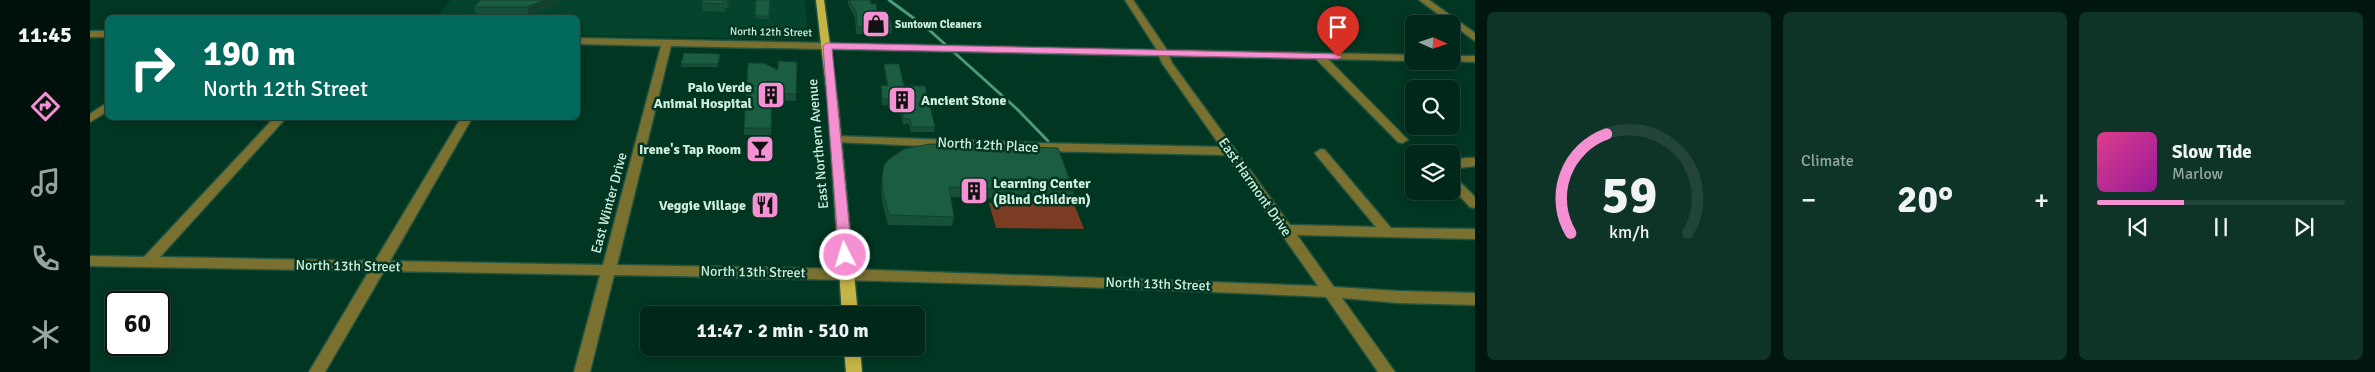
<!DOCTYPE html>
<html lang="en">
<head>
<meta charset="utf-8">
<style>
	:root { --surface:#00281a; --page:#0e3427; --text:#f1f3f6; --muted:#95a6a2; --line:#224439; --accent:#f591d2 }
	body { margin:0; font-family:Signika,sans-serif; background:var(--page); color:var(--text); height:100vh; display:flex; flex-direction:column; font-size:19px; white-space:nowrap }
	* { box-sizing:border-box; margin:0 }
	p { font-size:16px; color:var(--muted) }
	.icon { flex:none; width:28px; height:28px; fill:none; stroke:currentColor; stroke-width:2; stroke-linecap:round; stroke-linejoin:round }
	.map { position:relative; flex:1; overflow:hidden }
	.drawer { display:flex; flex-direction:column; gap:12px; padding:12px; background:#00160e; width:900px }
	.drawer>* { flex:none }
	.top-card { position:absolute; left:15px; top:15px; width:475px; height:105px; border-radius:8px; box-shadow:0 2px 8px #0003,0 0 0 1px var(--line); background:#00695c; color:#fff; overflow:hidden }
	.needle { width:32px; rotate:93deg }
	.tools { position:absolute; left:1315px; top:15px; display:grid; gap:10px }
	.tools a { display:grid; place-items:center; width:55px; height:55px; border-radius:8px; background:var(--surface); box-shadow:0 2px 8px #0003,0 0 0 1px var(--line); font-size:25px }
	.speed { position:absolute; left:15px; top:291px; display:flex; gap:10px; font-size:25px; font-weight:700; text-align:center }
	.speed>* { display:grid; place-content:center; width:65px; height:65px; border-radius:50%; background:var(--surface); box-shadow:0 2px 8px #0003,0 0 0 1px var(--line); line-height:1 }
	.speed .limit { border:2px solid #111; border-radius:8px; background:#fff; color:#111 }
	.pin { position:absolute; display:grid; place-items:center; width:42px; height:42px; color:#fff; margin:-51px -21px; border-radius:50% 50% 50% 0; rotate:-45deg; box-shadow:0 0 5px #0007 }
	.pin .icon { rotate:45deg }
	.me { position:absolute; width:55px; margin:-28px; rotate:355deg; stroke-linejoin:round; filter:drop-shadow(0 0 4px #0008) }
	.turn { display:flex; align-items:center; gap:18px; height:105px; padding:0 15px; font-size:22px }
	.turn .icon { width:65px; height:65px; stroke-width:2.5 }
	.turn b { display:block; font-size:35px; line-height:42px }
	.big { font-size:38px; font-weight:700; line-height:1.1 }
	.drawer .widget { flex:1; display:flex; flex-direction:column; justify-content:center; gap:8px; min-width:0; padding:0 18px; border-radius:8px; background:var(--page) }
	.drawer .dial { align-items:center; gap:0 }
	.dial svg { height:130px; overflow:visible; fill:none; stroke:var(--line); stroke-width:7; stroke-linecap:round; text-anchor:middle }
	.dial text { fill:var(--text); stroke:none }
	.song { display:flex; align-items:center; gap:15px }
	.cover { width:60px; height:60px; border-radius:8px; background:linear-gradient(135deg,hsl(330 70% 55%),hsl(300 70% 35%)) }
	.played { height:5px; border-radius:2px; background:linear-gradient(90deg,var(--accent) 35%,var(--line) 35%) }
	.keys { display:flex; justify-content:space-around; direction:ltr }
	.heat { display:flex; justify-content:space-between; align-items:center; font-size:28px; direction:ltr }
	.drawer .tiles { flex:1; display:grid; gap:12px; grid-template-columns:repeat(3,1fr) }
	.trip { position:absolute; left:550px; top:306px; width:285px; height:50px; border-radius:8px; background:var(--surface); box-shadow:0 2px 8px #0003,0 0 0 1px var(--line); font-weight:700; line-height:50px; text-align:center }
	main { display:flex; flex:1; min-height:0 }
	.tabs { display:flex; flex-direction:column; width:90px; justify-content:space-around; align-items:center; background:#00100a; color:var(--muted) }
	.tabs .icon { width:35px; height:35px }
	.tabs .current { color:var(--accent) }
	.tabs b { font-size:22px; color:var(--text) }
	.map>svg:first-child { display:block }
</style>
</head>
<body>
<main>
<nav class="tabs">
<b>11:45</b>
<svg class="icon current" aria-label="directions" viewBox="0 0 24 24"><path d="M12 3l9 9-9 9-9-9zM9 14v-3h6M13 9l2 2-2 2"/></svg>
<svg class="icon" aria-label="music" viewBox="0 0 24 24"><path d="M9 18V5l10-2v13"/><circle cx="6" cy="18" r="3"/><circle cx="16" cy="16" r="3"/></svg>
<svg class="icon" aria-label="phone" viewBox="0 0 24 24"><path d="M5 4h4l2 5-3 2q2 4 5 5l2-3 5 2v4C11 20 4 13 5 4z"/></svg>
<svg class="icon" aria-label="climate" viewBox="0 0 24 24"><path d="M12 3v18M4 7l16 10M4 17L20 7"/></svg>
</nav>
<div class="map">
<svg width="1385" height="372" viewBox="0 0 1385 372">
	<rect width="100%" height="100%" fill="#003622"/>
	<path fill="#04442d" d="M360,0H715L718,34L716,37L706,39L488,35V18H346Z"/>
	<path fill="#7b3c23" d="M899,203L984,204L994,229L906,228Z"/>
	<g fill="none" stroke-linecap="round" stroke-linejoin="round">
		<path stroke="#4b9a7b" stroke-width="3" d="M799,0L837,28L927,109L958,141"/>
		<defs>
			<path id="minor" d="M1035,0H1043L1077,50L1324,55V61L1238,59L1316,138L1318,140L1312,143L1308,142L1226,59L1079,56L1082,63L1200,225L1286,227L1227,156L1225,153L1231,149L1235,150L1301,228L1385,229V239L1207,235L1244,287L1309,291L1385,293V305L1309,303L1252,298L1305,372H1288L1236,297C998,286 761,279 524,275L500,372H484L510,275L294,271L235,372H219L279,271L0,266V256L54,257L184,118H196L70,257L285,261L371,118H382L300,261L513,265L571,46L488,44V38L1067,50ZM581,46L1069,56L1072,63L1131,147L947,143L746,136L740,139L746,142L947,151L1136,155L1228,286L757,269L527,265Z
				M1329,0H1339L1385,33V41Z
				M0,31H18V37H0Z
				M1361,56H1385V62L1358,61H1361Z
				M18,102V111L0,122V114Z
				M1375,158H1385V166L1361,169V161Z
				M1361,176L1365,177L1385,197V208L1380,207L1361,187Z"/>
			<path id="major" d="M726,0H734L748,105L768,315H752L738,105Z
				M754,348H770L772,372H756Z"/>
		</defs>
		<use href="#minor" stroke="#215440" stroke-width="3"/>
		<use href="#major" stroke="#215440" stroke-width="3"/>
		<use href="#minor" fill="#7a7131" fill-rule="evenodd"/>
		<use href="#major" fill="#c5b547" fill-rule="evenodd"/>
	</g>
	<path fill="#175038" d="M613,0H640L638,8H635L634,12L613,11L612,3Z
		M680,0L679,19L665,18V16Z
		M758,0H780L781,4L802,28L801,34H766L765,18L758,4Z
		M471,3L439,15H387L384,7Z
		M630,54V57L628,67H591V64Z
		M707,62L706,101L682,100L681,135H654V128L688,70Z
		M794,64L814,86L845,127L844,132H821L819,124H813L810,105H792L791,91V85L797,86L794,69Z
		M792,178L984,191L981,201L860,197L864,217L862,226L798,225L792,201L791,187Z"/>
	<path fill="#13412e" d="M455,0H470L471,3L439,15L437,7Z
		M637,0H640L638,8Z"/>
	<path fill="#1b5d41" stroke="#13412e" d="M390,0H455L437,7H384Z
		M613,0H634L633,4L612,3Z
		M666,0H680L679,16H665Z
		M759,0H780L781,4H786L787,11H798L802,28L767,27L766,12Z
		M594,53L630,54L628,64H591Z
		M688,61L707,62L706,94H682L681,128H654L658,63H674L688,70Z
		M794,64H809L814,86H835L845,127H822L820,119H814L811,100L792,99L791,85L798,86Z
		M840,144L968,148L984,191L859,187L864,217L799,215L793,192L792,178L794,165L798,160L814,149Z"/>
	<path fill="#f591d2" stroke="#9f5e88" d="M737,43L1248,54L1252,57L1248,59L742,49L762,255L755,259L749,255L733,46Z"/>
	<defs>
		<symbol id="shop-square" viewBox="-11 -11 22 22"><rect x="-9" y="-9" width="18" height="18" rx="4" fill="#f591d2" stroke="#003622"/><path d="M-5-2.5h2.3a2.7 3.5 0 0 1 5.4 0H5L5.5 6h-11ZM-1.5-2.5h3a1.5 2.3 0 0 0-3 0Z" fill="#111"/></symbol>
		<symbol id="building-square" viewBox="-11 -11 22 22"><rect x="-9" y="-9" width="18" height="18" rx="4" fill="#f591d2" stroke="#003622"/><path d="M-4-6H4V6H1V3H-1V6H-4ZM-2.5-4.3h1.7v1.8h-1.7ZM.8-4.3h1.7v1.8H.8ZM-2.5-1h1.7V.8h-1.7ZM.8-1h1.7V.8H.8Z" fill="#111"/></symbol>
		<symbol id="bar-square" viewBox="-11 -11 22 22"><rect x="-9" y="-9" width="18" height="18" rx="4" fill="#f591d2" stroke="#003622"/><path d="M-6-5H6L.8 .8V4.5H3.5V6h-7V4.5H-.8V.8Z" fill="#111"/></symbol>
		<symbol id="restaurant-square" viewBox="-11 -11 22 22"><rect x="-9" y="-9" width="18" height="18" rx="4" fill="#f591d2" stroke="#003622"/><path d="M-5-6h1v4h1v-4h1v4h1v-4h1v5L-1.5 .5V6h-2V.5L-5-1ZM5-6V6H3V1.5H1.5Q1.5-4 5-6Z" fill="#111"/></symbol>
	</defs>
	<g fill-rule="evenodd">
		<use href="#shop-square" x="770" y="8" width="32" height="32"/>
		<use href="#building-square" x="665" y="79" width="32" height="32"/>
		<use href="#building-square" x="796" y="84" width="32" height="32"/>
		<use href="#bar-square" x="654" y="133" width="32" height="32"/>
		<use href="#building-square" x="868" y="175" width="32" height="32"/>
		<use href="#restaurant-square" x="659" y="189" width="32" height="32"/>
	</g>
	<g text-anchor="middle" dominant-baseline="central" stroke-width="5" stroke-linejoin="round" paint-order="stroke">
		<g font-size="11" font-weight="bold" fill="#d0efde" stroke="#003622" text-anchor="start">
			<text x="805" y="24">Suntown Cleaners</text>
		</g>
		<g font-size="11" fill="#d0efde" stroke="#003622">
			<text transform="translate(681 32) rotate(1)">North 12th Street</text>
		</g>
		<g font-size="14" font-weight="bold" fill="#d0efde" stroke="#003622" text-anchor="end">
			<text x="662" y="87">Palo Verde<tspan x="662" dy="16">Animal Hospital</tspan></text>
			<text x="831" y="100" text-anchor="start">Ancient Stone</text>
			<text x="651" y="149">Irene's Tap Room</text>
			<text x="903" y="183" text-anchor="start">Learning Center<tspan x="903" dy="16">(Blind Children)</tspan></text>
			<text x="656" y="205">Veggie Village</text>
		</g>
		<g font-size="14" fill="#d0efde" stroke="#003622">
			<text transform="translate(728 144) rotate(-95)">East Northern Avenue</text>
			<text transform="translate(898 145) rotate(3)">North 12th Place</text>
			<text transform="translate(1165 187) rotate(55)">East Harmont Drive</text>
			<text transform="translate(519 203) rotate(-75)">East Winter Drive</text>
			<text transform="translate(258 266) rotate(1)">North 13th Street</text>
			<text transform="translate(663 272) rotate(1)">North 13th Street</text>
			<text transform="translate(1068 284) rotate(2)">North 13th Street</text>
		</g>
	</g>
</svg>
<div class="tools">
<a><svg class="needle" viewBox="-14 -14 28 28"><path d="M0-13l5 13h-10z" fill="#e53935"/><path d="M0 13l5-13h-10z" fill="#95a6a2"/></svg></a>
<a><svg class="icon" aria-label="search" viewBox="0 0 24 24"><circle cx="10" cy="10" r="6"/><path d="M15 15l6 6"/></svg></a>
<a><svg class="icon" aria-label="layers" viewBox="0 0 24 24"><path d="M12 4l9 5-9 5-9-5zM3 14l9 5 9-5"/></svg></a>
</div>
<div class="speed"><div class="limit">60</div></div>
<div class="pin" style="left:1248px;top:57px;background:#d93025"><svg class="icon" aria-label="arrive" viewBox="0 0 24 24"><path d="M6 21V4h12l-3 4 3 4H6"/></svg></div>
<svg class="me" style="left:755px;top:255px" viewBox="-20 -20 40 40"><circle r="17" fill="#f591d2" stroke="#fff" stroke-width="3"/><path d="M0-11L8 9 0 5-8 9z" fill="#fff"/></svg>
<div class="trip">11:47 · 2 min · 510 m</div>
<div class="top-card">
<div class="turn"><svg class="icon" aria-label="right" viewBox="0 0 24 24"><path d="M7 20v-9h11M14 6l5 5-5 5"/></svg><div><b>190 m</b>North 12th Street</div></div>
</div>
</div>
<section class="drawer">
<div class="tiles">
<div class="widget dial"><svg viewBox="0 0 100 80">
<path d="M14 69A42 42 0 1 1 86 69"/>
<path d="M14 69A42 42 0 0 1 36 8" stroke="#f591d2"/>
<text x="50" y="56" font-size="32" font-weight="700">59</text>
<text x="50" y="72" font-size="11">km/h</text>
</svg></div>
<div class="widget"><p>Climate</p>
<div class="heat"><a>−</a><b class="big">20°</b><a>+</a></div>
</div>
<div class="widget">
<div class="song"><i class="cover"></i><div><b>Slow Tide</b><p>Marlow</p></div></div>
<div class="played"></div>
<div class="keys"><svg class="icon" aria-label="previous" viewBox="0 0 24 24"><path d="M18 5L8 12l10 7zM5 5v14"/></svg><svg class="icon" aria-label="pause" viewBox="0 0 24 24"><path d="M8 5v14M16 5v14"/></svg><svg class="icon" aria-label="next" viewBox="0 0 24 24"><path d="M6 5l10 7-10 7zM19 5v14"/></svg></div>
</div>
</div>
</section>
</main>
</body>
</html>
